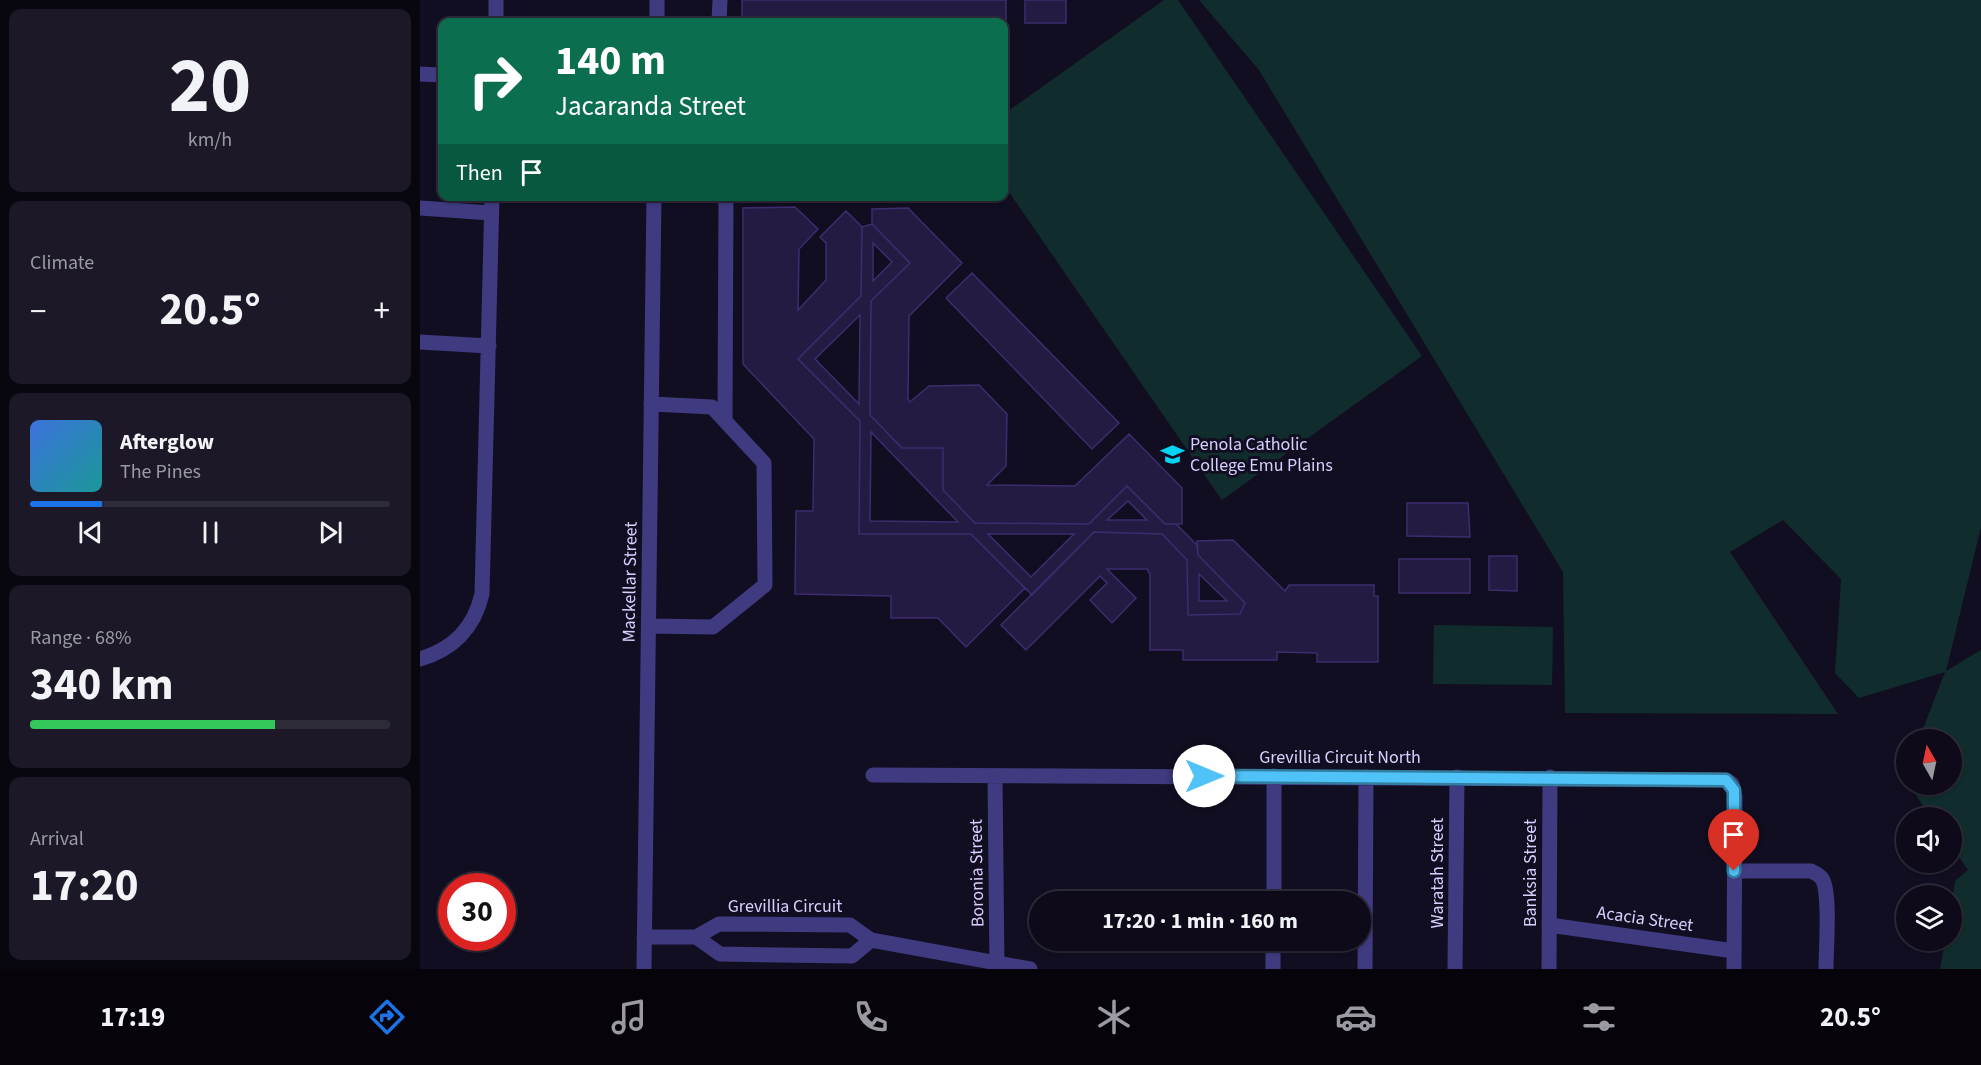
<!DOCTYPE html>
<html lang="en">
<head>
<meta charset="utf-8">
<style>
	:root { --surface:#0e0a1a; --page:#1c1827; --text:#f1f3f6; --muted:#9b9aa2; --line:#2e2b39; --accent:#1a73e8 }
	body { margin:0; font-family:"Source Sans 3",sans-serif; background:var(--page); color:var(--text); height:100vh; display:flex; flex-direction:column; font-size:22px; white-space:nowrap }
	* { box-sizing:border-box; margin:0 }
	p { font-size:20px; color:var(--muted) }
	.icon { flex:none; width:33px; height:33px; fill:none; stroke:currentColor; stroke-width:2; stroke-linecap:round; stroke-linejoin:round }
	.map { position:relative; flex:1; overflow:hidden }
	.details { display:flex; flex-direction:column; gap:9px; padding:9px; background:#08060e; width:420px }
	.details>* { flex:none }
	.banner { position:absolute; left:18px; top:18px; width:570px; height:183px; border-radius:12px; box-shadow:0 2px 4px #0004,0 0 0 2px var(--line); background:#0b6e4f; color:#fff; overflow:hidden }
	.needle { width:39px; rotate:351deg }
	.buttons { position:absolute; left:1476px; top:729px; display:grid; gap:12px }
	.buttons a { display:grid; place-items:center; width:66px; height:66px; border-radius:50%; background:var(--surface); box-shadow:0 2px 4px #0004,0 0 0 2px var(--line); font-size:30px }
	.speed { position:absolute; left:18px; top:873px; display:flex; gap:12px; font-size:30px; font-weight:700; text-align:center }
	.speed>* { display:grid; place-content:center; width:78px; height:78px; border-radius:50%; background:var(--surface); box-shadow:0 2px 4px #0004,0 0 0 2px var(--line); line-height:1 }
	.speed .limit { border:9px solid #d22; background:#fff; color:#111 }
	.pin { position:absolute; display:grid; place-items:center; width:51px; height:51px; color:#fff; margin:-62px -26px; border-radius:50% 50% 50% 0; rotate:-45deg; box-shadow:0 0 6px #0007 }
	.pin .icon { rotate:45deg }
	.me { position:absolute; width:66px; margin:-33px; rotate:90deg; stroke-linejoin:round; filter:drop-shadow(0 0 4px #0008) }
	.turn { display:flex; align-items:center; gap:21px; height:126px; padding:0 18px; font-size:27px }
	.turn .icon { width:78px; height:78px; stroke-width:2.5 }
	.turn b { display:block; font-size:42px; line-height:51px }
	.then { display:flex; align-items:center; height:57px; padding:0 18px; background:#0003; gap:12px; font-size:22px }
	.big { font-size:45px; font-weight:700; line-height:1.1 }
	.details .card { flex:1; display:flex; flex-direction:column; justify-content:center; gap:9px; min-width:0; padding:0 21px; border-radius:12px; background:var(--page) }
	.details .dial { align-items:center; gap:0 }
	.dial b { font-size:78px; line-height:1 }
	.song { display:flex; align-items:center; gap:18px }
	.cover { width:72px; height:72px; border-radius:9px; background:linear-gradient(135deg,hsl(220 70% 55%),hsl(180 70% 35%)) }
	.played { height:6px; border-radius:3px; background:linear-gradient(90deg,var(--accent) 20%,var(--line) 20%) }
	.keys { display:flex; justify-content:space-around; direction:ltr }
	.heat { display:flex; justify-content:space-between; align-items:center; font-size:33px; direction:ltr }
	.charge { height:9px; border-radius:4px; background:linear-gradient(90deg,#34c759 68%,var(--line) 0) }
	.trip { position:absolute; left:609px; top:891px; width:342px; height:60px; border-radius:30px; background:var(--surface); box-shadow:0 2px 4px #0004,0 0 0 2px var(--line); font-weight:700; line-height:60px; text-align:center }
	.tab-bar { display:flex; height:96px; justify-content:space-around; align-items:center; background:#06040a; color:var(--muted) }
	.tab-bar .icon { width:42px; height:42px }
	.tab-bar .current { color:var(--accent) }
	.tab-bar b { font-size:27px; color:var(--text) }
	main { display:flex; flex:1; min-height:0 }
	.map>svg:first-child { display:block }
</style>
</head>
<body>
<main>
<section class="details">
<div class="card dial"><b>20</b><p>km/h</p></div>
<div class="card"><p>Climate</p>
<div class="heat"><a>−</a><b class="big">20.5°</b><a>+</a></div>
</div>
<div class="card">
<div class="song"><i class="cover"></i><div><b>Afterglow</b><p>The Pines</p></div></div>
<div class="played"></div>
<div class="keys"><svg class="icon" aria-label="previous" viewBox="0 0 24 24"><path d="M18 5L8 12l10 7zM5 5v14"/></svg><svg class="icon" aria-label="pause" viewBox="0 0 24 24"><path d="M8 5v14M16 5v14"/></svg><svg class="icon" aria-label="next" viewBox="0 0 24 24"><path d="M6 5l10 7-10 7zM19 5v14"/></svg></div>
</div>
<div class="card"><p>Range · 68%</p><b class="big">340 km</b><div class="charge"></div></div>
<div class="card"><p>Arrival</p><b class="big">17:20</b></div>
</section>
<div class="map">
<svg width="1561" height="969" viewBox="0 0 1561 969">
	<rect width="100%" height="100%" fill="#120e22"/>
	<path fill="#112c2c" d="M744,0H758L1002,356L802,500L584,185V114Z
		M779,0H1561V527L1526,671L1561,650V969H1520L1525,941L1532,940V903L1535,881L1548,870L1532,847V818L1511,817L1489,785L1532,784V740L1499,739L1525,672L1439,698L1415,673L1421,579L1363,520L1310,552L1418,714L1145,713L1143,572L839,70Z
		M1014,625L1133,627L1132,685L1013,684Z"/>
	<path fill="#241b43" stroke="#3d2d6e" stroke-width="1.5" fill-rule="evenodd" d="M322,0H586V21L322,22Z
		M605,0H646V23H605Z
		M375,207L398,229L379,249L378,310L406,280V243L400,237L426,211L442,227L441,296L378,359L440,421L439,534H551L605,588L546,647L518,618H471V596L375,594L376,511H393L394,439L323,364V208Z
		M488,208L542,263L489,316L488,399L490,402L509,386L559,385L587,414L586,466L567,485L655,486L709,434L762,488V524H745L707,486L669,524L555,523L523,490V448H482L450,415L451,301L490,263L452,224V209Z
		M452,224L490,263L451,301L450,415L482,448H523V490L555,523L669,524L707,486L745,524H756L777,545L778,555L825,603L820,614L768,615L767,560L742,534L674,532L612,595L551,534H439L440,421L378,359L441,296L442,227ZM453,243L472,262L453,281ZM440,315L439,404L395,359ZM451,432L538,522L450,521ZM708,501L727,520H687ZM568,534H654L611,577ZM779,574L807,601H779Z
		M552,273L699,423L672,449L526,298Z
		M987,503H1048L1050,537L987,536Z
		M674,532L742,534L767,560L768,615L820,614L825,603L778,555L777,541L813,540L865,591L869,585H954V596H958V662H897V653L857,652V660H763V650H730V574L727,569H687L716,598L692,623L670,600L687,583L680,576L606,650L581,625Z
		M1069,556H1097V591L1069,590Z
		M979,559H1050V593H979Z"/>
	<g fill="none" stroke-linecap="round" stroke-linejoin="round">
		<path stroke="#403a80" stroke-width="15" d="M76,22V0
			M237,22V0
			M299,22L300,0
			M0,74L22,75
			M0,208L71,213
			M0,342L69,346
			M305,420L306,196
			M229,626L293,627L345,585L344,463L292,407L231,404
			M0,659C34,649 54,628 62,594L72,196
			M453,775L1306,780L1312,784L1315,797L1314,969
			M575,776L577,969
			M1315,871H1391C1397,874 1402,876 1404,883C1410,903 1406,947 1406,969
			M854,902V776
			M1129,925L1314,951
			M224,937H276L299,924L430,925L451,940L610,969
			M276,937L300,954L432,956L451,940
			M224,969L234,196
			M853,969V940
			M945,969L946,777
			M1035,969L1037,777
			M1129,969L1130,777"/>
	</g>
	<g fill="none" stroke-linecap="round" stroke-linejoin="round">
		<defs>
			<path id="route" d="M784,776L1306,780L1314,790V871"/>
		</defs>
		<use href="#route" stroke="#337fa1" stroke-width="15"/>
		<use href="#route" stroke="#4fc3f7" stroke-width="10"/>
	</g>
	<defs>
		<symbol id="school-bare" viewBox="-9 -9 18 18"><path d="M0-5L7-2L0 1L-7-2ZM-4 1L0 2.5L4 1V4Q0 6-4 4Z" fill="#05d4f5" stroke="#120e22" stroke-width="2.5" paint-order="stroke"/></symbol>
	</defs>
	<g fill-rule="evenodd">
		<use href="#school-bare" x="736" y="438" width="33" height="33"/>
	</g>
	<g text-anchor="middle" dominant-baseline="central" stroke-width="6" stroke-linejoin="round" paint-order="stroke">
		<g font-size="18" fill="#d7d0fe" stroke="#120e22" text-anchor="start">
			<text x="770" y="444">Penola Catholic<tspan x="770" dy="21">College Emu Plains</tspan></text>
		</g>
		<g font-size="18" fill="#d7d0fe" stroke="#120e22">
			<text transform="translate(210 582) rotate(-89)">Mackellar Street</text>
			<text x="920" y="757">Grevillia Circuit North</text>
			<text transform="translate(557 873) rotate(-91)">Boronia Street</text>
			<text transform="translate(1017 873) rotate(-90)">Waratah Street</text>
			<text transform="translate(1110 873) rotate(-90)">Banksia Street</text>
			<text x="365" y="906">Grevillia Circuit</text>
			<text transform="translate(1225 919) rotate(8)">Acacia Street</text>
		</g>
	</g>
</svg>
<div class="buttons">
<a><svg class="needle" viewBox="-14 -14 28 28"><path d="M0-13l5 13h-10z" fill="#e53935"/><path d="M0 13l5-13h-10z" fill="#9b9aa2"/></svg></a>
<a><svg class="icon" aria-label="sound" viewBox="0 0 24 24"><path d="M4 9h4l5-4v14l-5-4H4zM17 9q2 3 0 6"/></svg></a>
<a><svg class="icon" aria-label="layers" viewBox="0 0 24 24"><path d="M12 4l9 5-9 5-9-5zM3 14l9 5 9-5"/></svg></a>
</div>
<div class="speed"><div class="limit">30</div></div>
<div class="pin" style="left:1314px;top:871px;background:#d93025"><svg class="icon" aria-label="arrive" viewBox="0 0 24 24"><path d="M6 21V4h12l-3 4 3 4H6"/></svg></div>
<svg class="me" style="left:784px;top:776px" viewBox="-20 -20 40 40"><circle r="19" fill="#fff"/><path d="M0-13L10 11 0 6-10 11z" fill="#4fc3f7"/></svg>
<div class="trip">17:20 · 1 min · 160 m</div>
<div class="banner">
<div class="turn"><svg class="icon" aria-label="right" viewBox="0 0 24 24"><path d="M7 20v-9h11M14 6l5 5-5 5"/></svg><div><b>140 m</b>Jacaranda Street</div></div>
<div class="then">Then<svg class="icon" aria-label="arrive" viewBox="0 0 24 24"><path d="M6 21V4h12l-3 4 3 4H6"/></svg></div>
</div>
</div>
</main>
<nav class="tab-bar">
<b>17:19</b>
<svg class="icon current" aria-label="directions" viewBox="0 0 24 24"><path d="M12 3l9 9-9 9-9-9zM9 14v-3h6M13 9l2 2-2 2"/></svg>
<svg class="icon" aria-label="music" viewBox="0 0 24 24"><path d="M9 18V5l10-2v13"/><circle cx="6" cy="18" r="3"/><circle cx="16" cy="16" r="3"/></svg>
<svg class="icon" aria-label="phone" viewBox="0 0 24 24"><path d="M5 4h4l2 5-3 2q2 4 5 5l2-3 5 2v4C11 20 4 13 5 4z"/></svg>
<svg class="icon" aria-label="climate" viewBox="0 0 24 24"><path d="M12 3v18M4 7l16 10M4 17L20 7"/></svg>
<svg class="icon" aria-label="car" viewBox="0 0 24 24"><path d="M5 17H2v-5l4-1 3-4h7l3 4 3 1v5h-3M9 17h6M6 11h13"/><circle cx="7" cy="17" r="2"/><circle cx="17" cy="17" r="2"/></svg>
<svg class="icon" aria-label="filters" viewBox="0 0 24 24"><path d="M4 7h16M4 17h16"/><circle cx="9" cy="7" r="2"/><circle cx="15" cy="17" r="2"/></svg>
<b>20.5°</b>
</nav>
</body>
</html>
